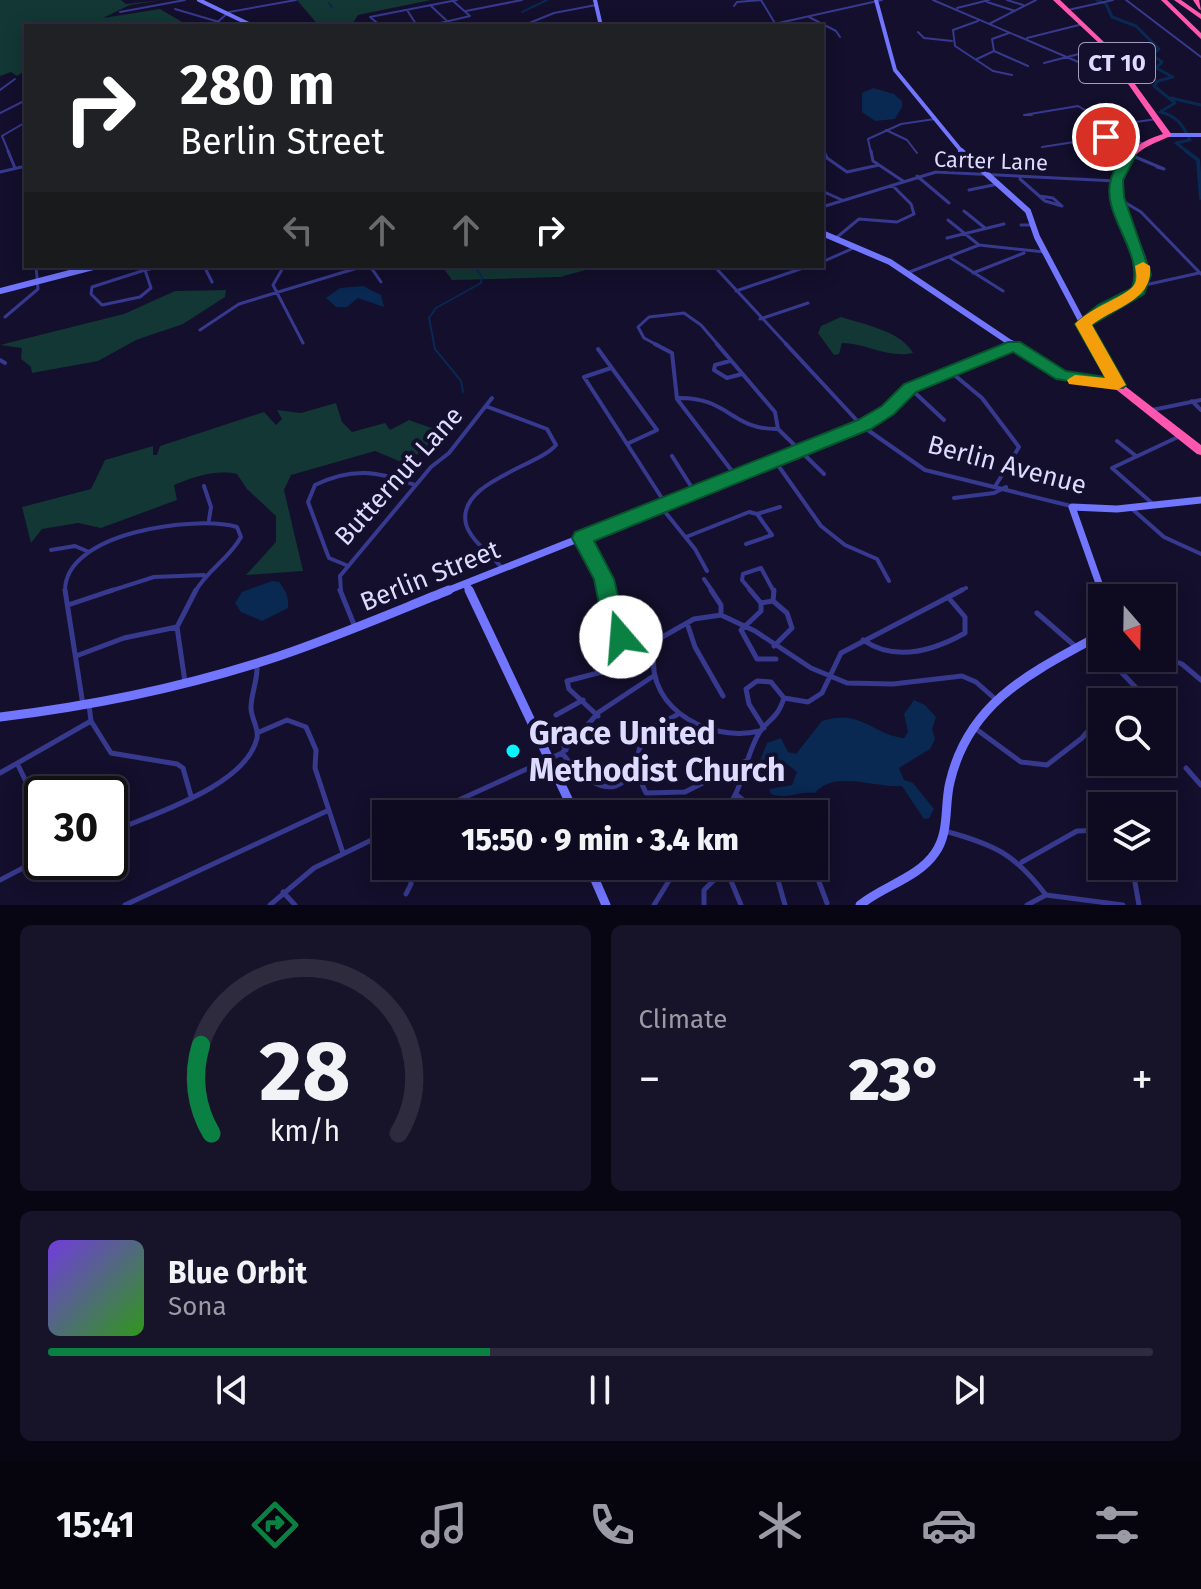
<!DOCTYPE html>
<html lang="en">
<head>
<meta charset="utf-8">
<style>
	:root { --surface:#0e0b21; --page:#17142a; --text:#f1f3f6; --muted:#9b9ba5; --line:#2e2b3f; --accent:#0b8043 }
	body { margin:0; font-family:"Fira Sans",sans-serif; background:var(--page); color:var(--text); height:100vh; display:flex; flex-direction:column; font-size:30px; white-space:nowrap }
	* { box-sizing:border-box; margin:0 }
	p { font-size:26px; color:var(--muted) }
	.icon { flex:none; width:44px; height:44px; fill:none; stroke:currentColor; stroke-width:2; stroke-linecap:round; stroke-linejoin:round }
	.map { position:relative; height:905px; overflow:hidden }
	.drawer { display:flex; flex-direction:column; gap:20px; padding:20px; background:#080612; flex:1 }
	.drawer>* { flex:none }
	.guide { position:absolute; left:24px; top:24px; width:800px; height:244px; border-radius:0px; box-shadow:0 4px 20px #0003,0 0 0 2px var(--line); background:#202124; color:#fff; overflow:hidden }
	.needle { width:52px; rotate:160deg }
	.controls { position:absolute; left:1088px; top:584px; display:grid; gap:16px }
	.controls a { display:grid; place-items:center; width:88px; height:88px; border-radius:0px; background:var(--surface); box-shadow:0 4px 20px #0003,0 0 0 2px var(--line); font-size:40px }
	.speed { position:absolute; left:24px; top:776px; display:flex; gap:16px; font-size:40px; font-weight:700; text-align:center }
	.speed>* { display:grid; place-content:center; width:104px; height:104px; border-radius:50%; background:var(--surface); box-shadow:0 4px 20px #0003,0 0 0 2px var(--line); line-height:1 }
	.speed .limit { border:4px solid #111; border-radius:12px; background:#fff; color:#111 }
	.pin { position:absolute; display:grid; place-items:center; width:68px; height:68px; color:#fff; margin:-34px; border:4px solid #fff; border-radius:50%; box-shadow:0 2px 8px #0007 }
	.me { position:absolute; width:88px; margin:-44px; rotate:342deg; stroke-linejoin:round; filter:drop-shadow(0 0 6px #0008) }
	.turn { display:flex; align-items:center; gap:28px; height:168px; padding:0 24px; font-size:36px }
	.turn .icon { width:104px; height:104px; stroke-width:2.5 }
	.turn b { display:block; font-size:56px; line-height:68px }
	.lanes { display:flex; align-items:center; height:76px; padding:0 24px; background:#0003; justify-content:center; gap:40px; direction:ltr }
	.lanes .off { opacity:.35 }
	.big { font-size:60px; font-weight:800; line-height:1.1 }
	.drawer .card { flex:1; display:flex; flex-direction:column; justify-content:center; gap:12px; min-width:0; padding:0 28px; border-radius:12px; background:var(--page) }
	.drawer .dial { align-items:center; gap:0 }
	.dial svg { height:208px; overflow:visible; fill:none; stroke:var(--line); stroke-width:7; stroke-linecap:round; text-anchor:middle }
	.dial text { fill:var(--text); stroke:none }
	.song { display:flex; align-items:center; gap:24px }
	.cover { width:96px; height:96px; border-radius:12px; background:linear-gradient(135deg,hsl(260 70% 55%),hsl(110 70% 35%)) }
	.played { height:8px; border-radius:4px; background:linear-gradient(90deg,var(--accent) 40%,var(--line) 40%) }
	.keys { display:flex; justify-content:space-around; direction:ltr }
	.heat { display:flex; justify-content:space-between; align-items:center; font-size:44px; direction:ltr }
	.drawer .tiles { flex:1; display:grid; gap:20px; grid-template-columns:1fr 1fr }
	.card:last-child { grid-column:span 2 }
	.trip { position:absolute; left:372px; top:800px; width:456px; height:80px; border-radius:0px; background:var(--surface); box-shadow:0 4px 20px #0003,0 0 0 2px var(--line); font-weight:800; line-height:80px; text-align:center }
	.tab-bar { display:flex; height:128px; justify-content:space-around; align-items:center; background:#06040d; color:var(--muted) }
	.tab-bar .icon { width:56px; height:56px }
	.tab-bar .selected { color:var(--accent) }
	.tab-bar b { font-size:36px; color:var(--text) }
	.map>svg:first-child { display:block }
</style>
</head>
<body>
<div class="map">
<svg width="1201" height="905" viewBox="0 0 1201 905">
	<rect width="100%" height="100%" fill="#130f2c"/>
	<path fill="#123734" d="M0,0H121L126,4L164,0L130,5L103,18L160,9L189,26H26V70L17,76L11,72L0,76Z
		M297,0H431L358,15L351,26H319Z
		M442,266H586L589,269L560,277L452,280Z
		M226,290L225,297L183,324L136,340L98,361L32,373L31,367L21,359L22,348L0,345L124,314L175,291Z
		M841,317C863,324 901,331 913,353C888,359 866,343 842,343L839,354L834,355L818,333L821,326Z
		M336,403L342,422L352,432L385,423L390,430L409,420L443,432L406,464L375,451L291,475L284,490L303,571L246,575L276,542V516L247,489L237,474C217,469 192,477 174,485L177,500L101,528L78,523L42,529L31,543L22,507L91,489L105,460L153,446V455H157L160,446L264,412L276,425L282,419L277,410L301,413Z"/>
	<path fill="#092852" d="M873,88L894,94L902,101V107L895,119L875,121L862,112V93Z
		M363,286L381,295L384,307L358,298L347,307H336L326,298L340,288Z
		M272,581L279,582C286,591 289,597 288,608L262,621L241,612L235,603L242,592Z
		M914,700L925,705L936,717L932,729L935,739L930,749L899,768L904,780L913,783L934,809L929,818L924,819L902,786C878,789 835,769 815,793C800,790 788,800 771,794L769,789L792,785L797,772L787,764L760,760L767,743L781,738L788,752L796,754L822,721C860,708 872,734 904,738L908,732L904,714Z"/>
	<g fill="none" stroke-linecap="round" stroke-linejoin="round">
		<path stroke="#092852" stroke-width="2" d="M329,3L332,7
			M522,12L547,0
			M463,392L461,381L435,349L429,318L436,308L481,283L482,277L474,266"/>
		<path stroke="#092852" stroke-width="3" d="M1097,0L1106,4L1112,17L1136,26L1159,49L1152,55L1162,62L1156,68L1173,77L1158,81L1154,86L1175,103L1160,112C1177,116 1183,125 1190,140L1176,143L1189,153
			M1171,98L1201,105"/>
		<path stroke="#092852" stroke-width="4" d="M1186,151L1198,160L1201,198"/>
		<path stroke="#37398e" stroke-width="2" d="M761,0L776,25
			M933,0L1130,84
			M1007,0L1023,5
			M1126,0L1201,57
			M987,2L1015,11
			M430,5L447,21
			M734,6L737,2L761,0
			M957,8L989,0
			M175,9L219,22
			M407,10L416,24
			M1068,10L1113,0
			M466,11L522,0
			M120,12L185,0
			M370,17L457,0
			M370,17L381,26
			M809,17L836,31L840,37
			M978,21L953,30L955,46L993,71L1012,75
			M989,24L1036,0
			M213,26L229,12L296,0
			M393,26L436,24L470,16L453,1
			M522,26L554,13L596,5
			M573,26L601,24
			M765,26L882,0
			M918,32L924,38L952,41
			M1027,38L1083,24
			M994,51L1028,66
			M977,59L994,51L992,39L1009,33
			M1044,63L1106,47
			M0,90L15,79
			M0,113L26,100
			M1032,115H1024L1078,106L1145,145
			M1092,128L1157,119
			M1092,128L1106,137L1100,142
			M886,130L907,140L917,153
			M822,147L825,153
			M1042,147L1094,139L1126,153
			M9,153L2,136L26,122
			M871,153L868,139L901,124L935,119"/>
		<path stroke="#37398e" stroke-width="3" d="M8,151L15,168
			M824,151L827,158L847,172L879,165
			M871,151L873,161L903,181
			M1121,151L1164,169L1157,167
			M0,172L26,166
			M917,176L949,203
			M1020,179L1045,201L1062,206L1053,198L1039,196
			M969,190L998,184
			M822,191L842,200
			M1121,200L1141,212L1201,274
			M822,207L936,172L1116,181
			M964,211L985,228
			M948,220L979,245
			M1021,225H1034
			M836,238L859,219L897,222L914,214L911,204L892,185
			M947,238L1004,224
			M949,257L1003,291
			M822,262L856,247
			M204,266L212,282
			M284,266L273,285L303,343
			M370,266L381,282
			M714,266L788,346
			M145,270L151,288L140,297L102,305L91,294L92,287Z
			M145,270L162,266
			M907,273L979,245L1045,252
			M973,273L1024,253
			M1145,285L1199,273
			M736,291L809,266
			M5,317L38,289L36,266
			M760,319L808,303
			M200,330L239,304L364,266
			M659,346L644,338L638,327L649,317L684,313L701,325L719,346"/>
		<path stroke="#37398e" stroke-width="4" d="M655,344L672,353L677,399L735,475
			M717,344L775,412L778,429L824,474
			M786,344L862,426L925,470L1071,506
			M598,349L657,430L629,443
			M0,360L5,363
			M730,361L715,365L714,370L727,378L742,374
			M611,368L584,377L665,503
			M952,373L982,398L1019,447L996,485
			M912,390L944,420
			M678,398C729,397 731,430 778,429
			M1192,401L1201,410
			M488,407L547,429L556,445C539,466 456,482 466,524C470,540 492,555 502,568
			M1152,410L1201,400
			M1117,441L1136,456
			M672,456L694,491
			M775,461L821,526L845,545L877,559L889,581
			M204,486L211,507L209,520
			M954,498L994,493L1006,487
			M1153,504L1112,468L1178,437
			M661,507L695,549L707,571
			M1131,508L1164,537L1201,554
			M686,537L749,512L757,514L780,507
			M582,538L604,579L607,592
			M746,544L772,535L757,514
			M51,550L75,546L89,552
			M346,565L329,558L327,553L308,502L315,485C352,467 378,471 415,485
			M704,579L713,592
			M65,592C63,532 195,515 237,527L241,537C229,559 207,570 195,592
			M107,592L154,577L204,575
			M341,592L340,576L431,467L449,453L492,398
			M752,592L742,580L743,574L761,568L774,592
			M958,592L966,588"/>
		<path stroke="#37398e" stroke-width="5" d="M65,590L83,705
			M340,590L355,627
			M606,590L621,637
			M711,590L721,605V615
			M750,590L761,603
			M773,601L774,590
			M68,605L113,590
			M1037,613L1075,646
			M687,623L695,647L723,696
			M863,640C895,662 933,651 965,633V617L948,597
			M1091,640L1102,651
			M774,646L792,628L787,613L773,601L761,603V611L741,630L757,659H776
			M76,656L124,638L177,627
			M1162,657L1182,664L1201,680
			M1108,658L1140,692V702
			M1118,668L1148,658
			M185,682L177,627L196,590
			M89,705L91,721L111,753L177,764L183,768L191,796
			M556,715L583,700
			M598,716L569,689L567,681L617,668
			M554,727L566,750
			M764,728L749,704L746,689L757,681L771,682L784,698L808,702L822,693L841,653L962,590
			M976,729L1021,762L1047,765L1082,738L1102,715
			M760,731C704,744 637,702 657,640L694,619L721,615L755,631L811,668L847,683L893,684L962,676L976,682L993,697
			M257,733L287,720L306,727L316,750L315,768L343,853
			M562,753C578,774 612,807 632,770C639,758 639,739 650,730C658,722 670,720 678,714
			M18,765L42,815
			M1186,768L1201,785
			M0,773L91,721
			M629,777L641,782L646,793L685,792L748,760
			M738,796L761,814
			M428,814L562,753L599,712L652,677
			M670,814L695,805L714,814
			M723,814C745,787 743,761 759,733C768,719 777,720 784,698
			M121,828C159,812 247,784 257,738C259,728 251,718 251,708C251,693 258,680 257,665
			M945,831C995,845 1014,853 1046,895L1123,905
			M1022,862L1077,831L1102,830
			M774,866L785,905
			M813,866L827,903
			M1132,866L1139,905
			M729,876L733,866
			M623,877L642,866
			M0,880L42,858
			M283,892L295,905
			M406,894L411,884L410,866
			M125,905L329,810
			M270,905L314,868L386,833
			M654,905L678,866
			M704,905V890L714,880L729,876L741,905
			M1027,905L1046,895"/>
		<path stroke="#7276ff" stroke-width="4" d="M199,0L253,26
			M595,0L601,26
			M876,0L895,70L963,153
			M1168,135H1201"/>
		<path stroke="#7276ff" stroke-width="6" d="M961,151L1028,211L1037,237L1083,324
			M822,233L890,262L1015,346
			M0,291L97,266"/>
		<path stroke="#7276ff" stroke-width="7" d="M1012,344L1057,374L1117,385
			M466,584L470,592
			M444,592L865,425L888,410L905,391L1014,346
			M1102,592L1072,507L1117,509L1201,500"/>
		<path stroke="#7276ff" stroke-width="9" d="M469,590L575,814
			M1101,590L1104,598
			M0,717C91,706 180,688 267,660C329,640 389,614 449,590
			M589,866L606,905
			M860,905C883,886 918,878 935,853C950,832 944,805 950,782C968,705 1026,675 1091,640L1102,610"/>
		<path fill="#ff56b0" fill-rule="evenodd" d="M1053,0H1060L1105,43L1172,135C1161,141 1149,144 1139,152C1132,158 1128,164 1126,173C1115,204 1136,227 1145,255C1149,266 1149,275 1148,286L1088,325L1121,383L1201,445V455L1197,454L1113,387L1078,324L1139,285C1143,243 1104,213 1118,172C1125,151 1143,140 1163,134L1101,45Z
			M1161,0H1167L1201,33V39Z
			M1174,0H1181L1201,14V19Z
			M1193,0H1199L1201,10L1199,9Z"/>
	</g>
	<path fill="#0b8043" stroke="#07532c" stroke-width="2" d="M1101,134H1110L1109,141L1136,155L1123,180L1124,197L1151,275L1144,294L1092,325L1126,385L1123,388L1056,379L1013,352L916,392L894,414L871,429L594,541L614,579L622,614L632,637L628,643H613L601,614L594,579L572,538L575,532L858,420L882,406L904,384L1008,342H1020L1066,371L1105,377L1075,324L1098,305L1132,288C1145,252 1100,215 1111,179C1113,171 1119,163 1122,156L1096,144L1094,142Z"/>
	<path fill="#f59e0b" d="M1143,262L1150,266C1154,300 1115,307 1092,325L1126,385L1117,390L1069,384L1067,380L1075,375L1105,378L1075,324C1089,308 1127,296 1134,285C1138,280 1136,272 1135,266Z"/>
	<circle fill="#07f4ff" stroke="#130f2c" stroke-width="3" cx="513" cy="751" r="8"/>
	<g text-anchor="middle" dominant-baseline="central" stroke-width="8" stroke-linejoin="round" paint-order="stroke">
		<g font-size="22" fill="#dddbff" stroke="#130f2c">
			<text transform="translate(991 161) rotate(2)">Carter Lane</text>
		</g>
		<rect fill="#130f2c" stroke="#a09ec0" stroke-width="2" x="1079" y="43" width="76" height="40" rx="6"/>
		<g font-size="24" font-weight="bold" fill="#dddbff">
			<text x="1117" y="63">CT 10</text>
		</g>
		<g font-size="26" fill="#dddbff" stroke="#130f2c">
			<text transform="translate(1007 465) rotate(15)">Berlin Avenue</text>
			<text transform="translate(399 476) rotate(-48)">Butternut Lane</text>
			<text transform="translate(430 576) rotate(-22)">Berlin Street</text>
		</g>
		<g font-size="32" font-weight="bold" fill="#dddbff" stroke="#130f2c" text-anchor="start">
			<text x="529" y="733">Grace United<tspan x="529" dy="37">Methodist Church</tspan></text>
		</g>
	</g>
</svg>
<div class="controls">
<a><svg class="needle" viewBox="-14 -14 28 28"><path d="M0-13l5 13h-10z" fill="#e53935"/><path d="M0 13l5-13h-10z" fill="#9b9ba5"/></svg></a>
<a><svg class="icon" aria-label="search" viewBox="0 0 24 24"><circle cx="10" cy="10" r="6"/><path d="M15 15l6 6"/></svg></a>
<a><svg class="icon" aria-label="layers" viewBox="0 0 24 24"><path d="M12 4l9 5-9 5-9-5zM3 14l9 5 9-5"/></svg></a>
</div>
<div class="speed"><div class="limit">30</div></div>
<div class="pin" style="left:1106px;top:137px;background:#d93025"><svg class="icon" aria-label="arrive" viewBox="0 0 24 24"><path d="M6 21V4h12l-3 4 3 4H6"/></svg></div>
<svg class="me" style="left:621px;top:637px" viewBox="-20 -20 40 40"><circle r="19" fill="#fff"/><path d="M0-13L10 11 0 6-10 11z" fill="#0b8043"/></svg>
<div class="trip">15:50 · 9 min · 3.4 km</div>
<div class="guide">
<div class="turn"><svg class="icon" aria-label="right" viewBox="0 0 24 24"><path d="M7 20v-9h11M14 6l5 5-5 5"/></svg><div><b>280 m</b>Berlin Street</div></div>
<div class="lanes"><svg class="icon off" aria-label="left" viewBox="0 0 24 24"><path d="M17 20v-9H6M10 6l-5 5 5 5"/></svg><svg class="icon off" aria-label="ahead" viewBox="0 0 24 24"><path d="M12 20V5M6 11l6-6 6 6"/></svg><svg class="icon off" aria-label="ahead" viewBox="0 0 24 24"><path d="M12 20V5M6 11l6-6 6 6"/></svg><svg class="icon" aria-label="right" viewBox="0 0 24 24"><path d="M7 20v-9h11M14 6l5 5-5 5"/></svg></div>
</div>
</div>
<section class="drawer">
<div class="tiles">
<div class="card dial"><svg viewBox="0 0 100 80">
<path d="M14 69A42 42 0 1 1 86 69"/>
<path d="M14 69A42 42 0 0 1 10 35" stroke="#0b8043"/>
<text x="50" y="56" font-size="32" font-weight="700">28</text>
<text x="50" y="72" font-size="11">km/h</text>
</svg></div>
<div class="card"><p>Climate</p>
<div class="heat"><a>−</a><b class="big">23°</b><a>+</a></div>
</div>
<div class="card">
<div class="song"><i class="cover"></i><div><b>Blue Orbit</b><p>Sona</p></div></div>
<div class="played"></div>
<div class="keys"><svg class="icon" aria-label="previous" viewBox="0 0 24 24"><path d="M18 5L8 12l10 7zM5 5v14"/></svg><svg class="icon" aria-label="pause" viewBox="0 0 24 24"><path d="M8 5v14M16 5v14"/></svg><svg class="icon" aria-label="next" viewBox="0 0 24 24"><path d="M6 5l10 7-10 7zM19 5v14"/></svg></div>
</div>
</div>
</section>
<nav class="tab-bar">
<b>15:41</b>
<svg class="icon selected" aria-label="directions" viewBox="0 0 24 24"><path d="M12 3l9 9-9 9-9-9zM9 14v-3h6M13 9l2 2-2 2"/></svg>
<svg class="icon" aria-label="music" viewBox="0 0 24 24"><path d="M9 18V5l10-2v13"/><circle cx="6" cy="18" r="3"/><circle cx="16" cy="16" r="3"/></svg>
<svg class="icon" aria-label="phone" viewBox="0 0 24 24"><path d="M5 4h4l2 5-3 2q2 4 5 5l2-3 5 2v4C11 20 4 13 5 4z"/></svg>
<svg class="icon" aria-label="climate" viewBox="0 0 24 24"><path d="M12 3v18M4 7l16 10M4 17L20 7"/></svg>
<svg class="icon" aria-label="car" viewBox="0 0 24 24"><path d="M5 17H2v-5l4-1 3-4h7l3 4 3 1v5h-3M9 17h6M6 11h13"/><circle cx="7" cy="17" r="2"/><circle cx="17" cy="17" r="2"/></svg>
<svg class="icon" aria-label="filters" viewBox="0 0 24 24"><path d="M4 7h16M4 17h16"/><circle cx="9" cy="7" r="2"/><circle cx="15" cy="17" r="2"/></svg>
</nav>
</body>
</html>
